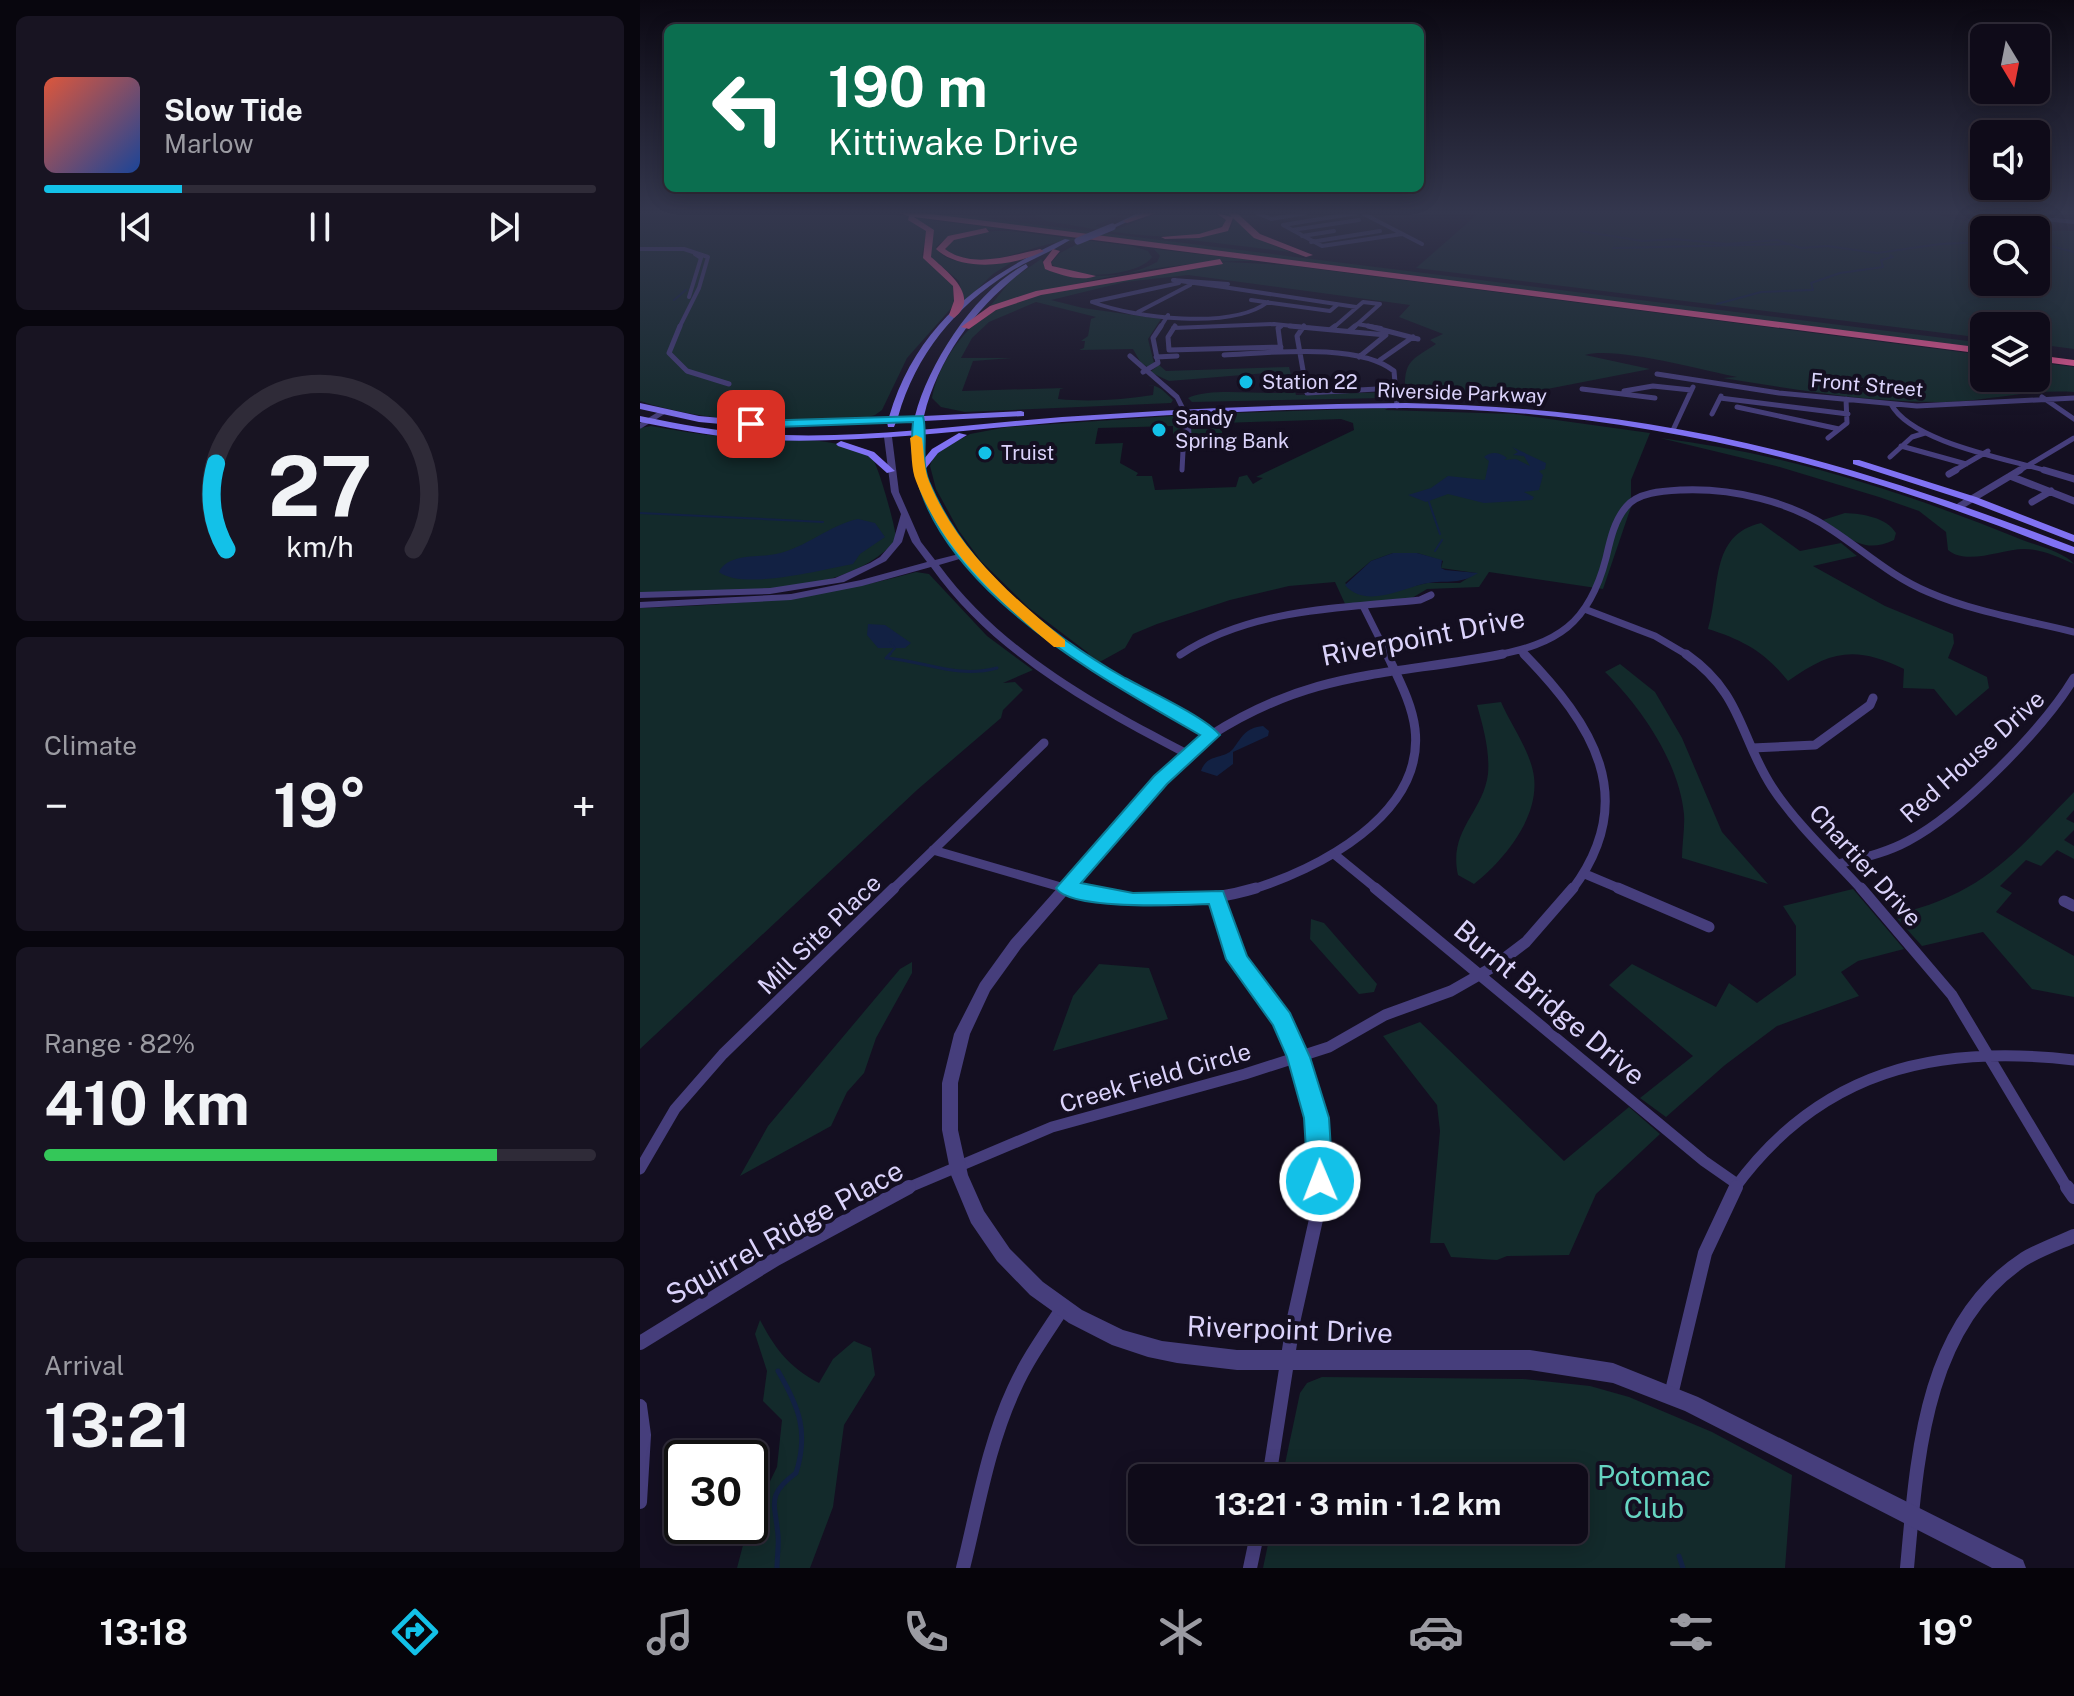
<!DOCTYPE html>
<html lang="en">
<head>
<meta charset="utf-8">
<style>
	:root { --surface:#0f0b19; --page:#181422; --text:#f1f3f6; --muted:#9b9ba2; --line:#2f2b38; --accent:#13c1e8 }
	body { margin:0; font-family:"Public Sans",sans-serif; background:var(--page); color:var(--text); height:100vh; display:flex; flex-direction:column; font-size:30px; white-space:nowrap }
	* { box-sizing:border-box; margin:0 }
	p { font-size:26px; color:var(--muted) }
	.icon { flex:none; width:44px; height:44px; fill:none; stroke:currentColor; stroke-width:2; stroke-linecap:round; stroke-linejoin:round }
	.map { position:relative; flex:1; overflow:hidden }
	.sheet { display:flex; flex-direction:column; gap:16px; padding:16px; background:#08060e; width:640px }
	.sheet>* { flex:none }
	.banner { position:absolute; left:24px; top:24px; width:760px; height:168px; border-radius:12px; box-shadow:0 4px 20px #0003,0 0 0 2px var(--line); background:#0b6e4f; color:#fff; overflow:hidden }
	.needle { width:52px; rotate:170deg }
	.fabs { position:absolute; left:1330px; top:24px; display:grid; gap:16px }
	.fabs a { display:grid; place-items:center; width:80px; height:80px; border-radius:12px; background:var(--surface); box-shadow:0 4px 20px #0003,0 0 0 2px var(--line); font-size:40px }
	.speed { position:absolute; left:24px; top:1440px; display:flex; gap:16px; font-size:40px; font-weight:700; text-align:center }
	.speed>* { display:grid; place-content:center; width:104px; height:104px; border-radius:50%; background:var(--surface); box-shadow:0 4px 20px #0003,0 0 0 2px var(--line); line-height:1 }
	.speed .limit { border:4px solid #111; border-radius:12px; background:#fff; color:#111 }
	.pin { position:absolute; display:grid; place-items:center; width:68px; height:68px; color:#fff; margin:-34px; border-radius:16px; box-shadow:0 4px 12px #0006 }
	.me { position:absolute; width:88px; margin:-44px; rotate:359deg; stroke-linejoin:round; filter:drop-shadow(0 0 6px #0008) }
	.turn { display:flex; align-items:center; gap:28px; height:168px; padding:0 32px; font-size:36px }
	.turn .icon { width:104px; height:104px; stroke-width:2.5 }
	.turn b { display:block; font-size:56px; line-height:68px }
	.big { font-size:60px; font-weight:700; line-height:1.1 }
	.sheet .card { flex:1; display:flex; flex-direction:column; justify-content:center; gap:12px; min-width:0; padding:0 28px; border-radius:12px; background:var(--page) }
	.sheet .dial { align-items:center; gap:0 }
	.dial svg { height:208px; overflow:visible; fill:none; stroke:var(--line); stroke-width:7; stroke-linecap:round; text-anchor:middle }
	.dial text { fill:var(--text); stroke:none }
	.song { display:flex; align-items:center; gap:24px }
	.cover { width:96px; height:96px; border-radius:12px; background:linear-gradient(135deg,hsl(10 70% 55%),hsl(220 70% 35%)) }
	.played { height:8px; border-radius:4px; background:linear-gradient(90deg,var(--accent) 25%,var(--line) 25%) }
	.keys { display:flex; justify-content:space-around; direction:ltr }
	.heat { display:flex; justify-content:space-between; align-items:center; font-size:44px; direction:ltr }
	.charge { height:12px; border-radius:6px; background:linear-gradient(90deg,#34c759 82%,var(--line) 0) }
	.trip { position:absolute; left:488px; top:1464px; width:460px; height:80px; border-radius:12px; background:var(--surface); box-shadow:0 4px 20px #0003,0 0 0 2px var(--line); font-weight:700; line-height:80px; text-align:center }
	.menu { display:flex; height:128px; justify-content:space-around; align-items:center; background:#06040a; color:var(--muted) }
	.menu .icon { width:56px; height:56px }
	.menu .active { color:var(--accent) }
	.menu b { font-size:36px; color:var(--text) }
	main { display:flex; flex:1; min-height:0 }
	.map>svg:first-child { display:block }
</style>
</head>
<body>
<main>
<section class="sheet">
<div class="card">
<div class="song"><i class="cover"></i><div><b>Slow Tide</b><p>Marlow</p></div></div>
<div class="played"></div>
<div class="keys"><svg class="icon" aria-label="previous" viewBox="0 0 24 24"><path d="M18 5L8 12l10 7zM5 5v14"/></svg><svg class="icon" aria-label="pause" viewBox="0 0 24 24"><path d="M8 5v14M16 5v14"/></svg><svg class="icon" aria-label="next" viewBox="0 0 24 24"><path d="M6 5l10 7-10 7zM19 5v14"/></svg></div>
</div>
<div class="card dial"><svg viewBox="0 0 100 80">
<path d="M14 69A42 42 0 1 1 86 69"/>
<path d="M14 69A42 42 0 0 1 10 36" stroke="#13c1e8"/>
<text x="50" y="56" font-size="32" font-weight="700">27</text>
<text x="50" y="72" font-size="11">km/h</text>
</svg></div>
<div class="card"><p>Climate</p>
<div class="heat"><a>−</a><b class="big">19°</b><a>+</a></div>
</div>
<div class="card"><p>Range · 82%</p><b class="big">410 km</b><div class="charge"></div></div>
<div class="card"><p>Arrival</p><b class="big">13:21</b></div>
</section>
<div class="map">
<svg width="1434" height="1568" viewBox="0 0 1434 1568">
	<rect width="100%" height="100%" fill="#140f21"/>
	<path fill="#132a2b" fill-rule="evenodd" d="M0,213H245L272,219L287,229L282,255L313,285L314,305L267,358L242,410L235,415C178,434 56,420 0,401Z
		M274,213H303L1344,343V349Z
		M393,213H481L455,226L477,229L520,213H573L587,222C556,252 447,227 406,221Z
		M584,213H589L618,239L650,252L543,239L590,229L594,219Z
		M839,213H1291L1362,230H1344V282H1396V230L1434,231V349L1396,344V326H1344V338L776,268Z
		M273,218L365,229C344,230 312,230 296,247C307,271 358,260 378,258L353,274L324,302L319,281L290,256L291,230Z
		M370,231L492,246L508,251L512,257C499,277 426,282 411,263L420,253L443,241C398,235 351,279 305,250C316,230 349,231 370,231Z
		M514,249L618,261C534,259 427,282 347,310L371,280L401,259L407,269C445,276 480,282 517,262L520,256Z
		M587,262L645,265L1344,355V378H1396V362L1434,367V392C1390,389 1348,401 1305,402C1233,403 1159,390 1089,379L1083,378L1097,377C1061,370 975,346 945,355L1010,369L882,394H766L761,392L765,391C764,360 772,360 796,344L790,340L803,334L759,317L770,305L548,275L485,282L411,300L443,308L521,319L508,339L514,363L508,367L501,363L493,349L439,350L444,348L445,341H441L448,336L451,319L456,317L396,302L349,322L332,338L321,358H372L333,361L322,391L424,388L420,389L418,399C450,402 481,400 513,395L514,386L508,385C518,384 526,393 533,400L531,403L325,412L301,407L292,398C297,367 321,331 348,314C384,291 540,264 587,262Z
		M519,365L526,371L649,367L656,395L750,392V395L743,398L552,402L548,398C569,388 612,394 638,393L647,389L646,376L627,373L529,381L510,372Z
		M748,408L745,410L874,414L1010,433L991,480V507L963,589L849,572L839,587L787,589L772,598L706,606L695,582L649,586L590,600L517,624L493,634L485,648L456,664L447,652L389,608L341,561L319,531L296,489L290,466L294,454L330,434L367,427L561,414ZM701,419L713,423L714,430L616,477L623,478L613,484L607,475L599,477L596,487L515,490L512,476H496L498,473L480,463L483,443L455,444L458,428L533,426V435L582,433V423ZM753,553H777L803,561L801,568L836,573L820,583H787L735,595L726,596L705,583L731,561Z
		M11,426C34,430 56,434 79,436C116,439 205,434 232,458C238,464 257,531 256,540C203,602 76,591 0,593V428Z
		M1020,438C1144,453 1264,492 1380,539C1395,545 1424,552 1434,564C1418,557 1401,549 1384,549C1362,549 1327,566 1308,550L1306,532L1279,511L1239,497L1136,466Z
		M1205,513C1223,514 1246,517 1256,533L1254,540C1223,555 1208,537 1183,520Z
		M1121,523L1160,551L1201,543L1217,556L1173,566L1245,606L1313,634L1314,643L1308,658L1347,677L1349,688L1316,716L1294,689L1263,688L1264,669C1215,645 1190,651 1148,681C1125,652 1103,640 1068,629C1081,588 1069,535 1121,523Z
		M276,572L289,574L347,636L393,670L363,683L375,682L383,690L363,710L361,718L277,790L0,1049V608C97,605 182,598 276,572Z
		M980,664L1015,692L1042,738L1082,832L1128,884L1042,858C1042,844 1045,828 1044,814C1039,762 1001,707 965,672Z
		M861,702C871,725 891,752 894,777C899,818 864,860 834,884L818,875C808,830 843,813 848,774C850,751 843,726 837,705Z
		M1434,792V810L1426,819L1434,823V830L1424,840L1434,846V859L1417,850L1401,866L1386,860L1360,886L1372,893L1356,912L1434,956V997L1392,989L1343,932L1282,946L1254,915C1345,893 1371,856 1434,792Z
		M1213,889L1264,949L1218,961L1201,972L1219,996L1137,1026L1085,1065L1026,1117L1000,1098L1053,1056L969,985L992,964L1076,1007L1089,983L1117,1003L1156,975V926L1143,906Z
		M671,919L684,923L737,984L734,992L719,994L670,939Z
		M272,962V973L236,1038L224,1073L207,1092L191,1126L100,1176L128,1126L260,969Z
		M459,964L509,968L528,1019L413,1051L433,996Z
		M780,1022L924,1161L989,1107L1020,1134L956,1194L929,1255L867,1256L857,1260L811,1257L804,1243H790L800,1131L797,1105L743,1036Z
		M120,1320C136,1350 149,1367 179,1383L193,1359L214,1341L231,1348L235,1375L204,1425L193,1507L170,1568H97L108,1526L137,1467L142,1420L123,1401L127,1371L115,1334Z
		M682,1377L883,1379L950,1386L989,1397L1072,1432L1152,1475L1145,1568H623L631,1530H934V1478H642L660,1393L667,1383Z"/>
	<path fill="#122143" d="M872,447L906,463L905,469L899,471L903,475L899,490L884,492L894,497L892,500L844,503L808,494L786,502L768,495L791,488L808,476L845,480L849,461L844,457C851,451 859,452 867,458L864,460L876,459L890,466L884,456L873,455L878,452Z
		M218,519L235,523L245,537L220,554L213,564C184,569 104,591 79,572C88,553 119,558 136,554C166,548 189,525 218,519Z
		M753,553H777L802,560L801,568L805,570L838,573C818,586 804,579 783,584C760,590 724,608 705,585L731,561Z
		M228,624L245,625L271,643L265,648H238L227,635Z
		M623,726L629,731L628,736L593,752V764L577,776L561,771C567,753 583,760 593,749C602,737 605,728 623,726Z"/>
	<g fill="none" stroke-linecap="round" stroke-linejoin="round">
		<path stroke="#122143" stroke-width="2" d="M941,231L1002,241L1034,239L1087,244L1137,240L1161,248L1187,246L1237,253L1300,244L1344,242
			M1396,242L1434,252
			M973,248L1148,244
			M34,300L46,290
			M1077,304L1121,292L1173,290L1171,283L1200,273L1243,267L1241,260L1253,257L1250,255
			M789,502L800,534
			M0,513L183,522
			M795,551L802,540
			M248,656L255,648L250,642"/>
		<path stroke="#122143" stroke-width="3" d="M250,654L246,658C285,661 317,679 357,668"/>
		<path stroke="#122143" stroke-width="5" d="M1039,1556L1043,1568
			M137,1568C137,1557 139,1546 138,1535C135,1503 126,1495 156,1473C169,1432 159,1407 138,1371"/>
		<path stroke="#463e7c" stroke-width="4" d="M617,213L631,219L666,213
			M717,213L643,225L682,246L762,234
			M722,213L782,244
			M1347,213L1434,222
			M652,230L719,220
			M662,236L694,231
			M671,242L740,231
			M0,249H44L68,257L59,288L39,328
			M533,280L588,284L583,287Z
			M539,283L452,302C495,318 591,330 628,302
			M583,287L716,307
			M49,297L61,258L55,254
			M611,300L690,311L697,305
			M498,312L550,285
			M717,324L741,328
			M520,328L528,315
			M533,328L634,324L671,328
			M639,328L642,325
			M693,328L723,302L740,304L713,328"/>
		<path stroke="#463e7c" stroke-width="5" d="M40,326L29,353L47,371L89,384
			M535,326L528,337L529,350L641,347
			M650,326L746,335L719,357
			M664,326L657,336L667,393L754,388
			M728,326L778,339
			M691,329L695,326
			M709,331L715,326
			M641,351L638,328L641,326
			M584,355C629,353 718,342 754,371L757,406
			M490,356L537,397L548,419L549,435L545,437
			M516,357L537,356
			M740,360L773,337
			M503,372L518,363L513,338L521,326
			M1017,374L1139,393L1277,406L1434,398
			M942,389L1015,398
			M984,391L1013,386L1051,390
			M1402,397L1434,419
			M1080,398L1208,414
			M1251,404C1272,443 1369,459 1411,472
			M1097,407L1199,429
			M1072,414L1081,396
			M0,426L23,412
			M1033,430L1053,387
			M1188,438L1207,423L1206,399
			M1261,446L1326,464
			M1250,457L1272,437L1285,433
			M542,470L545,413
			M1312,472L1348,451
			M1377,472L1434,438"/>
		<path stroke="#463e7c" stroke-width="7" d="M1404,470L1434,479
			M1309,474L1316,470
			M1370,476L1434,501
			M1392,502L1411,491
			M1320,506L1380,470
			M723,606L748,656
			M947,610L1015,636L1049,656
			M880,650L886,656
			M540,655C609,609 700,608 780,600L791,595
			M852,656C918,644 949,624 966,558C970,541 974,521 986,507C998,492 1024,491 1042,490C1092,488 1150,501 1192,530C1224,551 1252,577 1288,592C1334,612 1385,620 1434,632"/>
		<path stroke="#463e7c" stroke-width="9" d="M884,654C952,724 1001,798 932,890
			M1046,654C1103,694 1099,736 1132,787C1157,825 1192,857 1222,890
			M571,735C674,669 750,676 863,654
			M1112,748L1175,745L1230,705L1233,698
			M293,850L431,890
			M694,854L738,890
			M1198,864C1222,858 1246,853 1268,841C1320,814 1404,728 1434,678
			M945,874L983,890
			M252,890L404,743
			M610,890C677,870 785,815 775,729C772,703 758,678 747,654"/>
		<path stroke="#463e7c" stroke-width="11" d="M423,888C486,903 553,907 616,888
			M735,888L1064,1161L1097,1184
			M978,888L1069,927
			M1221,888L1312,995L1428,1189
			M576,896L597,959L651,1035L670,1092L680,1148L678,1189
			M1424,901L1434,906
			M0,1169L35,1109L83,1054L254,888
			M265,1189L412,1127L605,1074L689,1047L745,1015L811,991L853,967L886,942L933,888
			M1094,1189C1180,1070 1296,1044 1434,1060"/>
		<path stroke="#463e7c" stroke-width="14" d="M1427,1187L1434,1197
			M0,1343L136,1259L269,1187
			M1031,1395L1065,1253L1096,1187
			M0,1406L4,1435L0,1502
			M629,1478L654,1318L677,1215L678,1187
			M323,1568C338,1508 348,1445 374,1389C387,1360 405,1335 422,1309
			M610,1568L618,1530
			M1267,1568C1277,1460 1283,1325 1384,1259C1399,1250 1418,1243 1434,1236"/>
		<path fill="#463e7c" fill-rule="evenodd" d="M273,434L280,436L288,486L311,532L345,574L388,613L436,649L577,735L541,767L510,799L381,948L350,991L330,1034L318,1083V1130L328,1175L344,1211L370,1249L403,1282L442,1310L483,1330L522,1341L597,1350H890L973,1363L1058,1397L1383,1560L1386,1568H1352L1045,1411L973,1383L890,1370H597L537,1363L508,1357L472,1345L429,1323L390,1295L357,1261L331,1223L311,1175L302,1130V1083L314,1034L340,983L371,940L501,794L540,755C448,707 352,653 291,567L222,586L151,600L0,608V602L151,594L221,580L287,562L272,542L266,528L262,542L246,561L204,582L130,594L0,598V592L130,588L195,578L230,563L240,557L253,542L261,514L251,492L244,437L248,435L252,437L259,492L281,542L295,560L319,554C293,521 270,477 273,434ZM323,558C385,636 478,687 563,735L547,749C456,702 360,649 299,565Z"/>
		<path fill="#8072f3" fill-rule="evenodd" d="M498,213H506L474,228L469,227Z
			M425,239L430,240C411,252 389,260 370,272C315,307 276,354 258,417L275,416C289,362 336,290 386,264L388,267C339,304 299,355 284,416L381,411L384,412V416L283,421L278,426L275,425L274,421L256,422L254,427H248L247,422L125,428L59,422L0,409V403L59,416L125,422L249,417C276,325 341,277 425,239Z
			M766,403C848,405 928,411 1008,424C1155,447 1296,494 1434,547V554C1408,546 1384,535 1359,526C1313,509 1267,493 1220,479C1073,435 920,409 766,408C652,408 536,414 422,422C322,430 223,444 123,440C81,438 41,430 0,422V416C40,424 79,432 120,434C221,440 321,425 422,417C536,409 651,404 766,403Z
			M319,433L327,435L298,453L283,472H277L275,470L292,449Z
			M201,441L234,452L255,471L247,473L228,456L198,446L196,444Z
			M1213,460H1219L1336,497L1434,535V542L1328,501L1213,464Z"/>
		<path fill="#f15995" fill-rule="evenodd" d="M259,213H283L1344,348V354L274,217L294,230L291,257C308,272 341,297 314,318L309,315L314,301L313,286L283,258L286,231L268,220L269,216Z
			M504,213H516L487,223L483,221Z
			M576,213L592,217L588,213H597L620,234L673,255L666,257L614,238L593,218L588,231L559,238L525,239L521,237L559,234L582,227L586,220Z
			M346,228L349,232L314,240L305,249C332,269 370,256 400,249L404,251C375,266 322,273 296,249L308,236Z
			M413,249L420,251L411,262L412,266L456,276C441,282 420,275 405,269L403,262Z
			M580,259L583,264L401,295L356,310L329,329L321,327L350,306L396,291Z
			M1396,355L1434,360V366L1396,361Z"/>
		<path stroke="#8072f3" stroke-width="7" d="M438,241L472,227"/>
	</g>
	<linearGradient id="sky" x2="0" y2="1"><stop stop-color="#0b0812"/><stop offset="0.49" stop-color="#34374e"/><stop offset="1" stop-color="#34374e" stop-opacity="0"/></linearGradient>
	<rect width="1434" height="433" fill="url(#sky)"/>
	<path fill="#13c1e8" stroke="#0c7d97" stroke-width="2" d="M283,416C288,436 280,460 289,482C326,569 405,632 485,678C509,691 565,717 580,735L527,784L441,883L493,893L583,891L607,956L650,1013L670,1057L689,1118L693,1181L689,1190L680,1193L671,1190L668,1181L664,1118L647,1057L633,1025L586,959L569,904C541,905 430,911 416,888L514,776L560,735C453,673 257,569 273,422L111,428L105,424L111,421Z"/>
	<path fill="#f59e0b" d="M276,435L282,438C284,452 284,469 289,481C316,548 371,596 425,640V647H414C359,601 303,551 276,481C271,469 272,452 270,438Z"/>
	<g fill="#13c1e8" stroke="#140f21" stroke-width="3">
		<circle cx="606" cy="382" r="8"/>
		<circle cx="519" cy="430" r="8"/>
		<circle cx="345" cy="453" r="8"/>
	</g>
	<g text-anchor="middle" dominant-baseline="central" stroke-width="8" stroke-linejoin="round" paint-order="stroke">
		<g font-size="20" fill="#dbd3fb" stroke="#140f21" text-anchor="start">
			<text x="622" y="382">Station 22</text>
			<text x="535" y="418">Sandy<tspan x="535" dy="23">Spring Bank</tspan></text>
			<text x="361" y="453">Truist</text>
		</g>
		<g font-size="20" fill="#dbd3fb" stroke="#140f21">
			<text transform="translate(1227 385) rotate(5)">Front Street</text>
			<text transform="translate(822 393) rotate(2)">Riverside Parkway</text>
		</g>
		<g font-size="24" fill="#dbd3fb" stroke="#140f21">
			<text transform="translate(1332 756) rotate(-42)">Red House Drive</text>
			<text transform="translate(1226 865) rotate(48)">Chartier Drive</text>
			<text transform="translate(179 934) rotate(-44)">Mill Site Place</text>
			<text transform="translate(515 1077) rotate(-16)">Creek Field Circle</text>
		</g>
		<g font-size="28" fill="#dbd3fb" stroke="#140f21">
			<text transform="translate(783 636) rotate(-11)">Riverpoint Drive</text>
			<text transform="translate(910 1002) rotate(40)">Burnt Bridge Drive</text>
			<text transform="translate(144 1232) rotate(-29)">Squirrel Ridge Place</text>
			<text transform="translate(650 1329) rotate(2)">Riverpoint Drive</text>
		</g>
		<g font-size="28" fill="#66d5c2" stroke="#140f21">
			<text x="1014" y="1475">Potomac<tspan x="1014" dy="32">Club</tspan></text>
		</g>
	</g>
</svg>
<div class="fabs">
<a><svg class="needle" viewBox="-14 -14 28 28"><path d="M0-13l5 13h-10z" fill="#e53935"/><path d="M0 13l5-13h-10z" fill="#9b9ba2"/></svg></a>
<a><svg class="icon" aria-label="sound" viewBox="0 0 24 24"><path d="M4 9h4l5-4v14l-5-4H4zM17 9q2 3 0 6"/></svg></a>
<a><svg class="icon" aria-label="search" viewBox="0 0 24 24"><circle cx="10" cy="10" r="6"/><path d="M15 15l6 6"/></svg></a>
<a><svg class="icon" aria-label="layers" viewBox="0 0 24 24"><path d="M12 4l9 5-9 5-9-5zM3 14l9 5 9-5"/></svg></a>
</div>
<div class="speed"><div class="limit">30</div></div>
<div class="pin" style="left:111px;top:424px;background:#d93025"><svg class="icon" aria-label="arrive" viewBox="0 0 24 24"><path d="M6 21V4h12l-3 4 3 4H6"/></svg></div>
<svg class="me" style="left:680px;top:1181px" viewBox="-20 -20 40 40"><circle r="17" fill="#13c1e8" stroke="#fff" stroke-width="3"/><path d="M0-11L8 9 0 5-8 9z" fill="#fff"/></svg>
<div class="trip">13:21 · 3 min · 1.2 km</div>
<div class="banner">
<div class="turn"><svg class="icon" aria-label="left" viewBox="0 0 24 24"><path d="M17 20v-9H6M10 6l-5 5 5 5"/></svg><div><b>190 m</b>Kittiwake Drive</div></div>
</div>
</div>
</main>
<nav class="menu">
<b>13:18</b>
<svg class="icon active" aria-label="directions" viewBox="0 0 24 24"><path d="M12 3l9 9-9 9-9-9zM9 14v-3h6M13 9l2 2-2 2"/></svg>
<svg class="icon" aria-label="music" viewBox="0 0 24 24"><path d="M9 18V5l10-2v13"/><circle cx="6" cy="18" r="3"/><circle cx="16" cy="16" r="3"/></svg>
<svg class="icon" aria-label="phone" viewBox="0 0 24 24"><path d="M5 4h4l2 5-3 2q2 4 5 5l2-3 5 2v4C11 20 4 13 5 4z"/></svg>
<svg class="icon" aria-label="climate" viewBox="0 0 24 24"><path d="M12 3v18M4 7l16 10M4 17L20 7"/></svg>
<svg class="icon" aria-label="car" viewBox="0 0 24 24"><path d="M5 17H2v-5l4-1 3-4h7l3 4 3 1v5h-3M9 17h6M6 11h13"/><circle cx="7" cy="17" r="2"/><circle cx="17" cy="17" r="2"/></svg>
<svg class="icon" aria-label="filters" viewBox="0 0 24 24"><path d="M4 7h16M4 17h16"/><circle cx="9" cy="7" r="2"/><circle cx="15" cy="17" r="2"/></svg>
<b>19°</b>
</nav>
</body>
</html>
